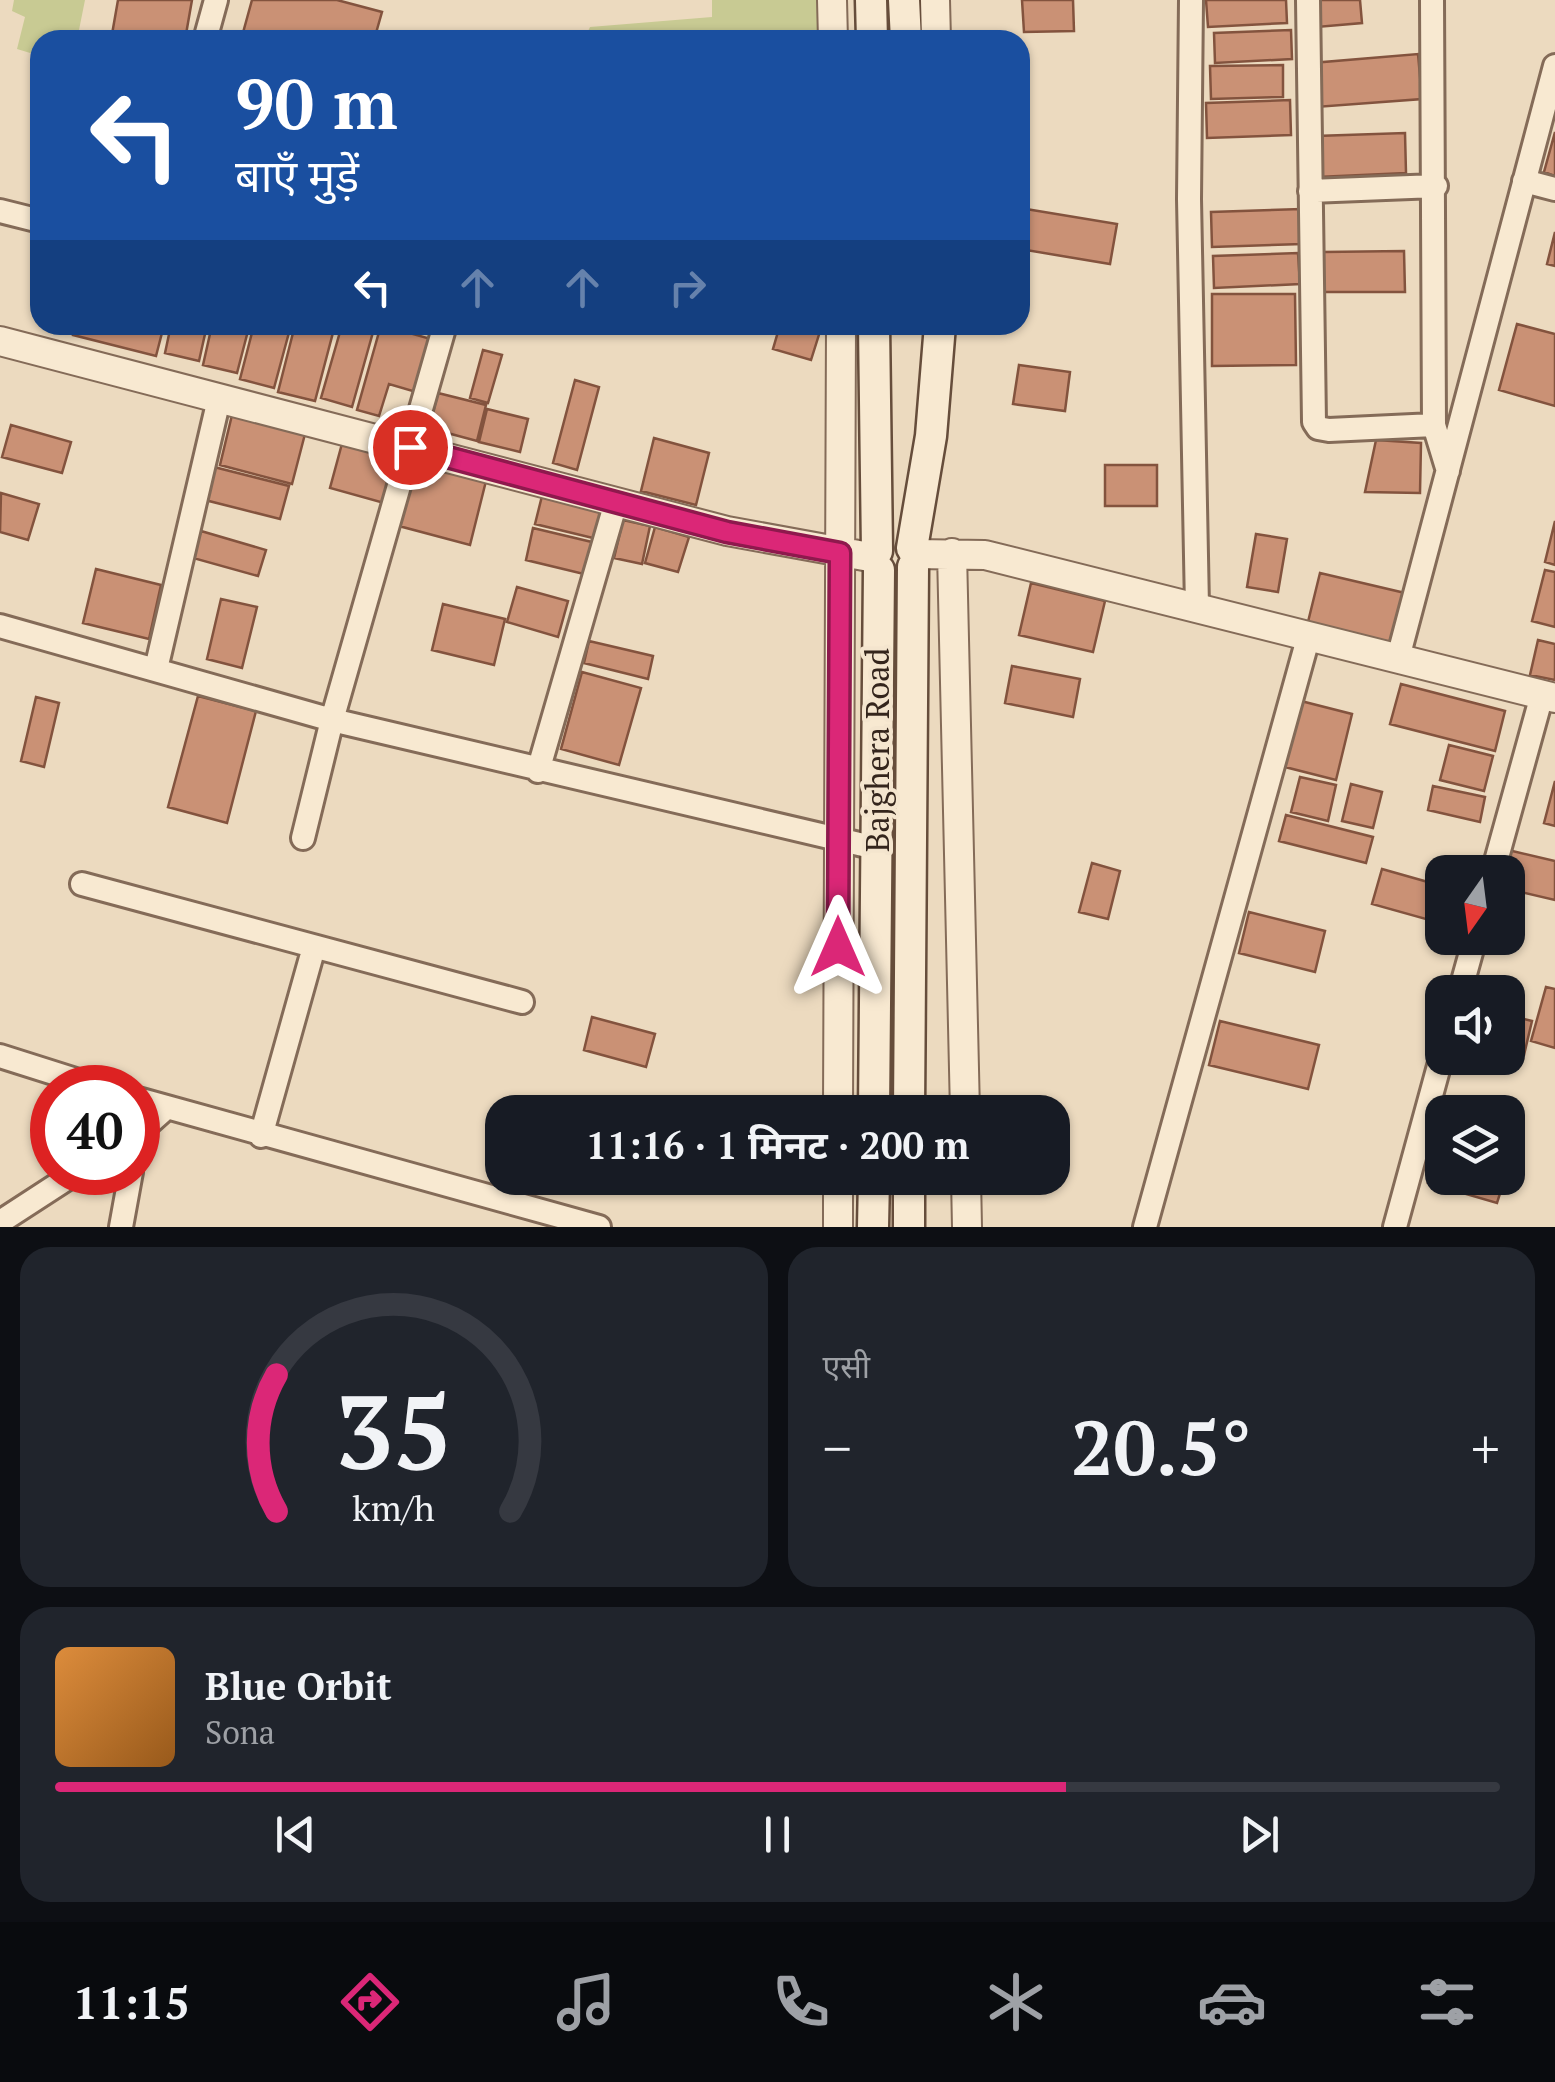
<!DOCTYPE html>
<html lang="hi">
<head>
<meta charset="utf-8">
<style>
	:root { --surface:#171b24; --page:#20242c; --text:#f1f3f6; --muted:#9ea1a6; --line:#363941; --accent:#db2777 }
	body { margin:0; font-family:"PT Serif","Noto Sans Devanagari",serif; background:var(--page); color:var(--text); height:100vh; display:flex; flex-direction:column; font-size:38px; white-space:nowrap }
	* { box-sizing:border-box; margin:0 }
	p { font-size:32px; color:var(--muted) }
	.icon { flex:none; width:55px; height:55px; fill:none; stroke:currentColor; stroke-width:2; stroke-linecap:round; stroke-linejoin:round }
	.map { position:relative; height:1227px; overflow:hidden }
	.drawer { display:flex; flex-direction:column; gap:20px; padding:20px; background:#0d0f14; flex:1 }
	.drawer>* { flex:none }
	.guide { position:absolute; left:30px; top:30px; width:1000px; height:305px; border-radius:30px; box-shadow:0 2px 8px #0004; background:#1a4fa0; color:#fff; overflow:hidden }
	.needle { width:65px; rotate:194deg }
	.controls { position:absolute; left:1425px; top:855px; display:grid; gap:20px }
	.controls a { display:grid; place-items:center; width:100px; height:100px; border-radius:20px; background:var(--surface); box-shadow:0 2px 8px #0004; font-size:50px }
	.speed { position:absolute; left:30px; top:1065px; display:flex; gap:20px; font-size:50px; font-weight:700; text-align:center }
	.speed>* { display:grid; place-content:center; width:130px; height:130px; border-radius:50%; background:var(--surface); box-shadow:0 2px 8px #0004; line-height:1 }
	.speed .limit { border:15px solid #d22; background:#fff; color:#111 }
	.pin { position:absolute; display:grid; place-items:center; width:85px; height:85px; color:#fff; margin:-42px; border:5px solid #fff; border-radius:50%; box-shadow:0 2px 10px #0007 }
	.me { position:absolute; width:110px; margin:-55px; rotate:0deg; stroke-linejoin:round; filter:drop-shadow(0 0 8px #0008) }
	.turn { display:flex; align-items:center; gap:35px; height:210px; padding:0 40px; font-size:45px }
	.turn .icon { width:130px; height:130px; stroke-width:2.5 }
	.turn b { display:block; font-size:70px; line-height:85px }
	.lanes { display:flex; align-items:center; height:95px; padding:0 40px; background:#0003; justify-content:center; gap:50px; direction:ltr }
	.lanes .off { opacity:.35 }
	.big { font-size:75px; font-weight:700; line-height:1.1 }
	.drawer .tile { flex:1; display:flex; flex-direction:column; justify-content:center; gap:15px; min-width:0; padding:0 35px; border-radius:30px; background:var(--page) }
	.drawer .dial { align-items:center; gap:0 }
	.dial svg { height:260px; overflow:visible; fill:none; stroke:var(--line); stroke-width:7; stroke-linecap:round; text-anchor:middle }
	.dial text { fill:var(--text); stroke:none }
	.song { display:flex; align-items:center; gap:30px }
	.cover { width:120px; height:120px; border-radius:15px; background:linear-gradient(135deg,hsl(30 70% 55%),hsl(30 70% 35%)) }
	.played { height:10px; border-radius:5px; background:linear-gradient(90deg,var(--accent) 70%,var(--line) 70%) }
	.keys { display:flex; justify-content:space-around; direction:ltr }
	.heat { display:flex; justify-content:space-between; align-items:center; font-size:55px; direction:ltr }
	.drawer .tiles { flex:1; display:grid; gap:20px; grid-template-columns:1fr 1fr }
	.tile:last-child { grid-column:span 2 }
	.trip { position:absolute; left:485px; top:1095px; width:585px; height:100px; border-radius:30px; background:var(--surface); box-shadow:0 2px 8px #0004; font-weight:700; line-height:100px; text-align:center }
	.tabs { display:flex; height:160px; justify-content:space-around; align-items:center; background:#090b0e; color:var(--muted) }
	.tabs .icon { width:70px; height:70px }
	.tabs .on { color:var(--accent) }
	.tabs b { font-size:45px; color:var(--text) }
	.map>svg:first-child { display:block }
</style>
</head>
<body>
<div class="map">
<svg width="1555" height="1227" viewBox="0 0 1555 1227">
	<rect width="100%" height="100%" fill="#ecdabf"/>
	<path fill="#c8ca93" d="M14,0H85L77,40H40V56L17,49L25,17L12,11Z
		M712,0H819L821,40H584L590,27L712,17Z"/>
	<path fill="#ca9175" stroke="#83533e" stroke-width="2.5" d="M118,0H192L185,40H111Z
		M252,0H337L382,12L374,40H241Z
		M1022,0H1073L1074,31L1024,32Z
		M1206,0H1286L1287,23L1208,27Z
		M1314,0H1360L1362,23L1317,27Z
		M1291,30L1292,59L1215,63L1214,33Z
		M1418,54L1422,99L1316,107L1312,63Z
		M1283,65V97L1211,99L1210,66Z
		M1290,100L1291,135L1207,138L1206,103Z
		M1555,132V176L1544,172Z
		M1405,133L1406,173L1317,177L1316,136Z
		M1020,208L1117,224L1110,264L1020,249Z
		M1301,209L1302,244L1212,247L1211,212Z
		M1555,232V266L1547,264Z
		M1404,251L1405,292H1323V252Z
		M1298,253L1300,284L1214,288L1213,256Z
		M1212,294H1295L1296,365L1212,366Z
		M1517,324L1555,334V406L1499,390Z
		M75,325H164L156,356L73,335Z
		M171,325H207L199,361L165,353Z
		M212,325L249,327L237,373L203,365Z
		M254,325H291L274,388L240,379Z
		M295,325H335L315,401L278,392Z
		M342,325H375L352,407L321,398Z
		M381,325L431,339L416,392L389,384L379,416L357,410Z
		M780,325H822L811,360L773,349Z
		M483,350L502,355L488,403L470,398Z
		M1019,365L1070,372L1065,411L1013,404Z
		M575,380L599,387L577,470L553,463Z
		M438,393L486,405L477,441L429,428Z
		M487,409L528,419L520,452L479,442Z
		M232,415L305,434L292,484L220,465Z
		M11,425L71,442L62,473L2,457Z
		M654,438L709,453L696,505L641,491Z
		M343,440L397,455L384,503L330,488Z
		M1376,440L1421,443L1420,493L1365,492Z
		M416,463L486,481L470,545L399,526Z
		M1105,465H1157V506H1105Z
		M214,467L289,486L280,519L205,500Z
		M1,493L39,504L28,540L0,532Z
		M542,496L604,511L597,539L535,524Z
		M623,520L650,526L642,564L614,558Z
		M1555,521V565L1545,562Z
		M655,527L689,537L678,572L645,563Z
		M533,528L596,543L588,575L526,560Z
		M201,531L266,550L258,576L193,558Z
		M1256,534L1287,539L1278,592L1247,587Z
		M96,569L161,585L149,639L83,623Z
		M1545,570L1555,572V627L1532,621Z
		M1320,573L1405,593L1392,646L1307,626Z
		M1031,583L1105,601L1093,652L1019,635Z
		M517,587L568,601L558,637L507,622Z
		M221,599L257,607L242,668L207,659Z
		M443,604L505,619L494,665L432,650Z
		M1538,640L1555,644V680L1530,675Z
		M589,641L653,656L648,679L584,663Z
		M1012,666L1080,679L1073,717L1005,703Z
		M582,672L641,688L619,765L561,749Z
		M1401,684L1505,711L1495,751L1390,724Z
		M198,696L256,711L227,823L168,807Z
		M36,697L59,703L44,767L21,761Z
		M1301,701L1352,714L1336,780L1285,767Z
		M1449,745L1493,756L1484,791L1440,780Z
		M1300,777L1336,785L1328,821L1291,812Z
		M1555,781V826L1544,823Z
		M1351,784L1382,792L1373,828L1342,821Z
		M1433,786L1485,797L1480,822L1428,810Z
		M1286,815L1373,837L1366,863L1279,841Z
		M1508,850L1555,861V900L1508,889V872H1502Z
		M1092,863L1120,871L1108,919L1079,912Z
		M1382,869L1442,886L1440,923L1372,904Z
		M1249,912L1325,931L1315,972L1239,953Z
		M1546,987L1555,989V1048L1531,1041Z
		M1508,1015L1532,1021L1524,1055L1508,1051Z
		M592,1017L655,1034L646,1067L584,1050Z
		M1220,1021L1319,1045L1308,1089L1209,1065Z
		M1440,1141L1442,1178H1505L1497,1203L1428,1183Z"/>
	<g fill="none" stroke-linecap="round" stroke-linejoin="round">
		<defs>
			<path id="minor" d="M1191,0L1189,199L1197,607
				M1308,0L1314,422L1318,428L1329,430L1434,425
				M1432,0L1434,425L1448,471
				M205,40L216,0
				M1524,181L1555,189
				M1310,191L1436,186
				M0,211L40,221
				M0,626L332,720L876,848
				M1398,658L1555,66
				M156,669L219,399
				M538,771L616,502
				M303,838L332,720L445,325
				M1493,872L1542,695
				M82,884L522,1002
				M1460,992L1475,938
				M0,1056L101,1088
				M138,1099L599,1227
				M138,1133L166,1108
				M261,1136L314,947
				M0,1222L77,1172
				M121,1227L131,1172
				M1145,1227L1309,635
				M1395,1227L1442,1055"/>
			<path id="tertiary" d="M832,0L833,40
				M935,0L936,40
				M0,341L727,531L875,558
				M952,553L965,1112
				M914,554L985,555L1555,698
				M838,1112L841,325
				M838,1178V1227
				M966,1178L967,1227"/>
			<path id="secondary" d="M871,0L872,40
				M904,0L906,40
				M874,325L877,551
				M912,548L931,436L940,325
				M874,1112L879,570
				M909,1112L913,567
				M873,1227L874,1178
				M909,1227V1178"/>
		</defs>
		<use href="#minor" stroke="#846b58" stroke-width="28"/>
		<use href="#tertiary" stroke="#846b58" stroke-width="32"/>
		<use href="#secondary" stroke="#664d3b" stroke-width="35"/>
		<use href="#minor" stroke="#f8e9d1" stroke-width="22"/>
		<use href="#tertiary" stroke="#f8e9d1" stroke-width="28"/>
		<use href="#secondary" stroke="#f8e9d1" stroke-width="30"/>
	</g>
	<g fill="none" stroke-linecap="round" stroke-linejoin="round">
		<defs>
			<path id="route" d="M410,447L727,532L840,553L838,947"/>
		</defs>
		<use href="#route" stroke="#8e194d" stroke-width="25"/>
		<use href="#route" stroke="#db2777" stroke-width="18"/>
	</g>
	<g text-anchor="middle" dominant-baseline="central" stroke-width="8" stroke-linejoin="round" paint-order="stroke">
		<g font-size="32" fill="#34251c" stroke="#f4e5ce">
			<text transform="translate(877 750) rotate(-90)">Bajghera Road</text>
		</g>
	</g>
</svg>
<div class="controls">
<a><svg class="needle" viewBox="-14 -14 28 28"><path d="M0-13l5 13h-10z" fill="#e53935"/><path d="M0 13l5-13h-10z" fill="#9ea1a6"/></svg></a>
<a><svg class="icon" aria-label="sound" viewBox="0 0 24 24"><path d="M4 9h4l5-4v14l-5-4H4zM17 9q2 3 0 6"/></svg></a>
<a><svg class="icon" aria-label="layers" viewBox="0 0 24 24"><path d="M12 4l9 5-9 5-9-5zM3 14l9 5 9-5"/></svg></a>
</div>
<div class="speed"><div class="limit">40</div></div>
<div class="pin" style="left:410px;top:447px;background:#d93025"><svg class="icon" aria-label="arrive" viewBox="0 0 24 24"><path d="M6 21V4h12l-3 4 3 4H6"/></svg></div>
<svg class="me" style="left:838px;top:947px" viewBox="-20 -20 40 40"><path d="M0-17L14 15 0 8-14 15z" fill="#db2777" stroke="#fff" stroke-width="4"/></svg>
<div class="trip">11:16 · 1 मिनट · 200 m</div>
<div class="guide">
<div class="turn"><svg class="icon" aria-label="left" viewBox="0 0 24 24"><path d="M17 20v-9H6M10 6l-5 5 5 5"/></svg><div><b>90 m</b>बाएँ मुड़ें</div></div>
<div class="lanes"><svg class="icon" aria-label="left" viewBox="0 0 24 24"><path d="M17 20v-9H6M10 6l-5 5 5 5"/></svg><svg class="icon off" aria-label="ahead" viewBox="0 0 24 24"><path d="M12 20V5M6 11l6-6 6 6"/></svg><svg class="icon off" aria-label="ahead" viewBox="0 0 24 24"><path d="M12 20V5M6 11l6-6 6 6"/></svg><svg class="icon off" aria-label="right" viewBox="0 0 24 24"><path d="M7 20v-9h11M14 6l5 5-5 5"/></svg></div>
</div>
</div>
<section class="drawer">
<div class="tiles">
<div class="tile dial"><svg viewBox="0 0 100 80">
<path d="M14 69A42 42 0 1 1 86 69"/>
<path d="M14 69A42 42 0 0 1 14 27" stroke="#db2777"/>
<text x="50" y="56" font-size="32" font-weight="700">35</text>
<text x="50" y="72" font-size="11">km/h</text>
</svg></div>
<div class="tile"><p>एसी</p>
<div class="heat"><a>−</a><b class="big">20.5°</b><a>+</a></div>
</div>
<div class="tile">
<div class="song"><i class="cover"></i><div><b>Blue Orbit</b><p>Sona</p></div></div>
<div class="played"></div>
<div class="keys"><svg class="icon" aria-label="previous" viewBox="0 0 24 24"><path d="M18 5L8 12l10 7zM5 5v14"/></svg><svg class="icon" aria-label="pause" viewBox="0 0 24 24"><path d="M8 5v14M16 5v14"/></svg><svg class="icon" aria-label="next" viewBox="0 0 24 24"><path d="M6 5l10 7-10 7zM19 5v14"/></svg></div>
</div>
</div>
</section>
<nav class="tabs">
<b>11:15</b>
<svg class="icon on" aria-label="directions" viewBox="0 0 24 24"><path d="M12 3l9 9-9 9-9-9zM9 14v-3h6M13 9l2 2-2 2"/></svg>
<svg class="icon" aria-label="music" viewBox="0 0 24 24"><path d="M9 18V5l10-2v13"/><circle cx="6" cy="18" r="3"/><circle cx="16" cy="16" r="3"/></svg>
<svg class="icon" aria-label="phone" viewBox="0 0 24 24"><path d="M5 4h4l2 5-3 2q2 4 5 5l2-3 5 2v4C11 20 4 13 5 4z"/></svg>
<svg class="icon" aria-label="climate" viewBox="0 0 24 24"><path d="M12 3v18M4 7l16 10M4 17L20 7"/></svg>
<svg class="icon" aria-label="car" viewBox="0 0 24 24"><path d="M5 17H2v-5l4-1 3-4h7l3 4 3 1v5h-3M9 17h6M6 11h13"/><circle cx="7" cy="17" r="2"/><circle cx="17" cy="17" r="2"/></svg>
<svg class="icon" aria-label="filters" viewBox="0 0 24 24"><path d="M4 7h16M4 17h16"/><circle cx="9" cy="7" r="2"/><circle cx="15" cy="17" r="2"/></svg>
</nav>
</body>
</html>
